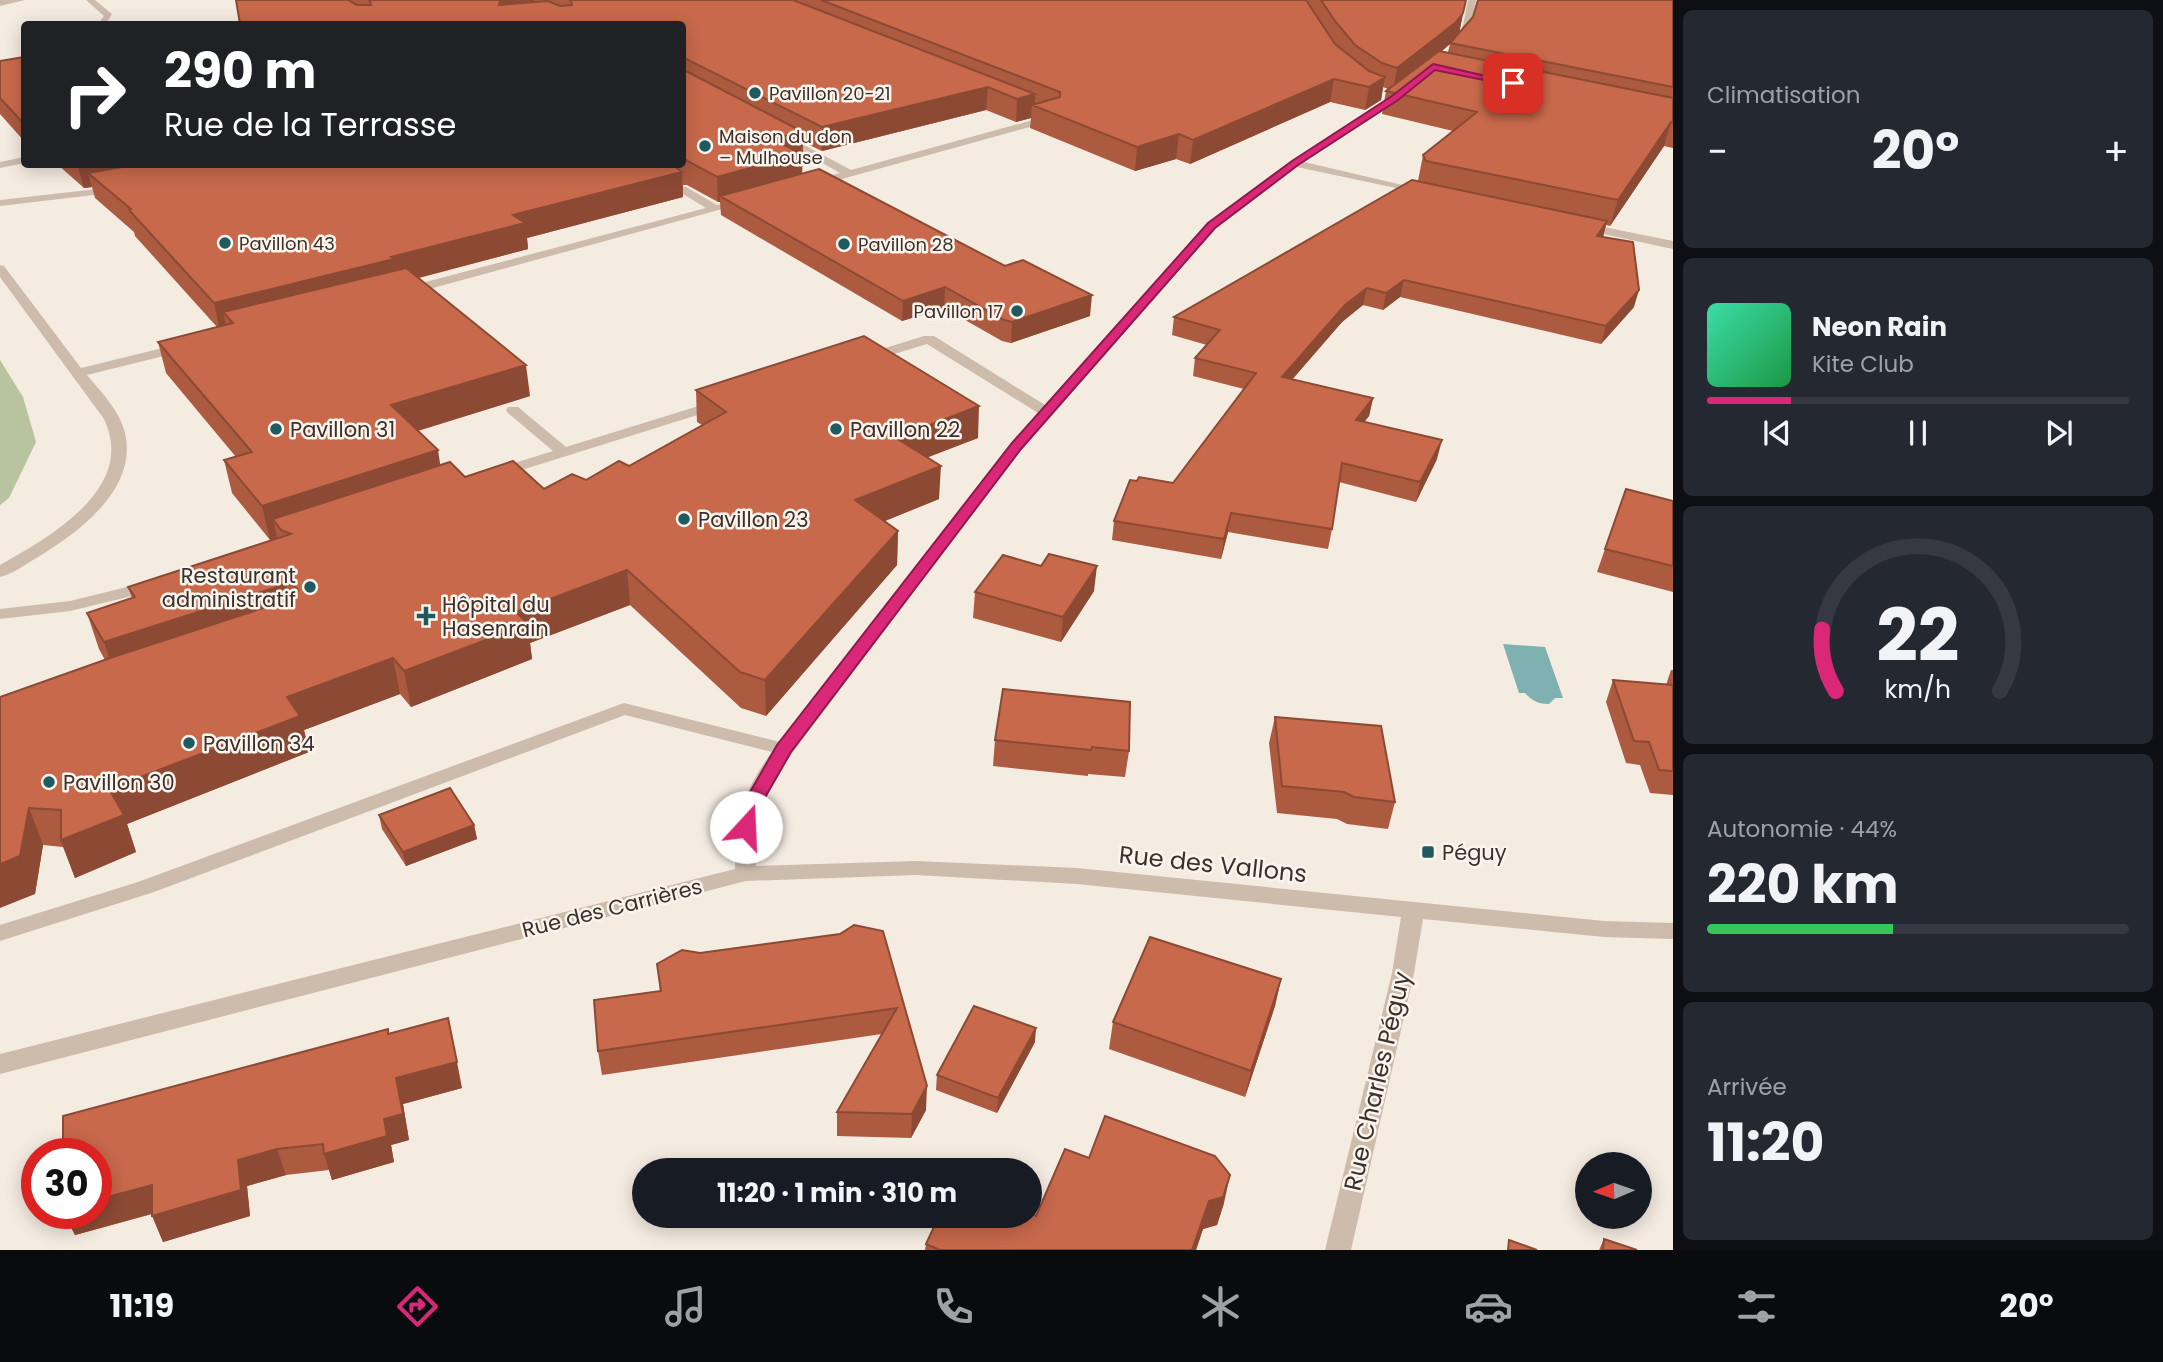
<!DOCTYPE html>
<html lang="fr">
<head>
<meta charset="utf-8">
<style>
	:root { --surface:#171b24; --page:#242831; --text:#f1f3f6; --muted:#9ea1a6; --line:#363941; --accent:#db2777 }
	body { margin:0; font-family:Poppins,sans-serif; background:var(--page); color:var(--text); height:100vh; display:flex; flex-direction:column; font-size:26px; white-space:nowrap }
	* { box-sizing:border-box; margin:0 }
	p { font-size:23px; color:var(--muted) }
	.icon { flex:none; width:38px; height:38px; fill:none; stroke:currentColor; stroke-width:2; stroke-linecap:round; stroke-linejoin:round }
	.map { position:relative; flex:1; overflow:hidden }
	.drawer { display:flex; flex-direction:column; gap:10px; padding:10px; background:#0d0f14; width:490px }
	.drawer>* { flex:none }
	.banner { position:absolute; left:21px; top:21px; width:665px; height:147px; border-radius:7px; box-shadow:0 4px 18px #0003; background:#202124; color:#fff; overflow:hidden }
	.needle { width:46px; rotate:268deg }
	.tools { position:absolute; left:1575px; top:1152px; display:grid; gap:14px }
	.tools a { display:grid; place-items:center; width:77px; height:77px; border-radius:50%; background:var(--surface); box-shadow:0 4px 18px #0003; font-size:35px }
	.speed { position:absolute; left:21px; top:1138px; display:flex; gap:14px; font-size:35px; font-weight:700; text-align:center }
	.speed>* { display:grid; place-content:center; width:91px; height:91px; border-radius:50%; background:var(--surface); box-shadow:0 4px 18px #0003; line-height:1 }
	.speed .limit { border:10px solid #d22; background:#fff; color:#111 }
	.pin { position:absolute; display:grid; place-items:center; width:60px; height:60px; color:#fff; margin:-30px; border-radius:14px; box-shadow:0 4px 10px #0006 }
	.me { position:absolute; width:77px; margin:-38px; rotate:20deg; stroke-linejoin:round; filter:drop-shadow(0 0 5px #0008) }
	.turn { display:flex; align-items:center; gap:24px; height:147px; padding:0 28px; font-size:32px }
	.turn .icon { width:91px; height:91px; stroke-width:2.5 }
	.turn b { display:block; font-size:49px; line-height:60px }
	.big { font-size:52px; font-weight:700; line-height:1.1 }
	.drawer .tile { flex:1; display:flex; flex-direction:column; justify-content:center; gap:10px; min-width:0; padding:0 24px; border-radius:10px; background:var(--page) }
	.drawer .dial { align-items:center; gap:0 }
	.dial svg { height:182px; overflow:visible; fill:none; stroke:var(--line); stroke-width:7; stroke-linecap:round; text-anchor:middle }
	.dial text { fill:var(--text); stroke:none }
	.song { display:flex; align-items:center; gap:21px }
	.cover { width:84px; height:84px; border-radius:10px; background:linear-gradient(135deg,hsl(160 70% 55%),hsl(140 70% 35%)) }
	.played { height:7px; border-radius:4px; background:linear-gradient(90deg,var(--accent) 20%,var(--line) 20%) }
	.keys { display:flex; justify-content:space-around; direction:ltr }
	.heat { display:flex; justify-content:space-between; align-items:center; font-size:38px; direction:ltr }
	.charge { height:10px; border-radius:5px; background:linear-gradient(90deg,#34c759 44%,var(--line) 0) }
	.trip { position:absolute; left:632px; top:1158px; width:410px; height:70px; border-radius:35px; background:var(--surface); box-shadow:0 4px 18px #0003; font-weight:700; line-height:70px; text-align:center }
	.menu { display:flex; height:112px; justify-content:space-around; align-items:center; background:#090b0e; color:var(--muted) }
	.menu .icon { width:49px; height:49px }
	.menu .current { color:var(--accent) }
	.menu b { font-size:32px; color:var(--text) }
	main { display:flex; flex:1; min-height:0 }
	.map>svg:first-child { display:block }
</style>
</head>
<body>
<main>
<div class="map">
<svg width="1673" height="1250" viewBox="0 0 1673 1250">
	<rect width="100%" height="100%" fill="#f4ebe1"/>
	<path fill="#b8c4a0" d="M0,360L23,397L36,442L9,498L0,505Z"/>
	<path fill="#7fb0b2" d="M1503,644L1545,647L1563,698H1555L1549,704C1539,704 1532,701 1525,693H1519Z"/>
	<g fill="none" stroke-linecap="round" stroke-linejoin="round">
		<path fill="#cdbbac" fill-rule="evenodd" d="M0,0H25L0,6Z
			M86,0H95L112,14L106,24H98L104,16Z
			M1468,0H1476L1469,35L1460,47H1454L1461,35Z
			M1402,90L1407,93L1405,95L1304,162L1424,190V194L1297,167L1216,228L1021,449L784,764L760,808L756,827V866L916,861L1077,868L1604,921L1673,923V939L1604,937L1423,919L1414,973L1351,1250H1325L1392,973L1401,917L1077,884L916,875L746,881L0,1074V1054L735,869C736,819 741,794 772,752L625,715L154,892L0,941V925L138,882L624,703L780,742L1011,443L1038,413L927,344L868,362L863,361V355L924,336H934L1045,405L1208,224L1291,161Z
			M1051,115L1056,118L1055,120L813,187L809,186V182L840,173L780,139L789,137L851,170Z
			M24,157V163L0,168V162Z
			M115,187L119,188V192L0,206V200Z
			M678,187H686L717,205L742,199L748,202L411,294H403L401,291L403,288L706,208L678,191Z
			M1584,223L1673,241V249L1580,229V225Z
			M0,265L4,266L81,368L183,343L190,347L188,350L87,375C101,392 120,411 125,433C138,489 79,532 38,557C26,564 13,574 0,577V565C50,537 137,488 104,419L0,277Z
			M718,400L725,404L723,407L502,476L497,478L489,473L492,470L553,451L508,413L506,410L508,407H518L566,447Z
			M151,581L159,586L157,590L70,611L0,619V609L70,601Z"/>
	</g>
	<path fill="#ac5a40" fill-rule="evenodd" d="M236,0H1466L1459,33L1673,0V148L1664,146L1610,226L1606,225L1603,237L1634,307L1601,344L1400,297L1383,310L1363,305L1342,322L1292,379L1373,398L1369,416L1364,422L1437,459L1416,502L1339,482L1332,529L1328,549L1228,532L1221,559L1112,540L1114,521L1137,481L1173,483L1244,389L1193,376L1195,358L1207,345L1172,335L1174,317L1418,181L1423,155L1453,131L1382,114L1386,91L1388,89L1383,87L1381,100L1365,110L1330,102L1190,164L1176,159L1135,171L1030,128L1031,118L1016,122L986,110L822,151L803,142L802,174L1090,316L1011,343L1002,341L944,308L902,321L721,215L720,202H718L687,185H683V197L527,238L528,249L419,278L530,396L418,431L440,465L465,477L544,489L586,480L629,466L702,425L697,422L696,390L978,438L927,457L939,499L885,521L898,531L897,565L766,716L741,708L630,605L530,643L532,659L411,707L400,694L304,730L309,752L127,824L136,852L75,878L63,847L43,845L35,894L0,697L105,660L99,649L87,613L132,598L128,587L270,540L232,493L224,460L236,457L166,373L158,342L217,327L135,236L134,232L95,198L92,187L84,188L57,164H682V24ZM1450,44L1448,52L1442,51Z
		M24,57V141L0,114V61Z
		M1673,501V592L1597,572L1605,549Z
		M1041,566L1094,591L1061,642L973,618L975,592Z
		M1671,670H1673V795L1650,793L1640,765L1626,763L1606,702L1613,680L1666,685Z
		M1003,689L1129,751L1125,777L1088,774V776L993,766L995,740Z
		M1275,717L1395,802L1388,829L1347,824L1337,819L1277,813L1269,743Z
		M379,815L474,825L477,839L406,866L382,829Z
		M883,931L926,1110L911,1138L837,1136V1112L882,1034L602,1075L598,1051L660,991L657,964L700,953Z
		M1281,979L1275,1006L1245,1097L1109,1049L1113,1022Z
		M389,1034L462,1088L403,1104L409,1140L391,1145L394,1162L332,1180L329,1170L286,1175L247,1186L250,1216L163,1242L152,1214L75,1235L64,1213H96Z
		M1035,1042L997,1113L936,1090L937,1075Z
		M1089,1158L1224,1203L1217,1225L1203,1229L1196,1250H925L926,1244L1036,1216Z
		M1604,1239L1637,1250H1599Z"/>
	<path fill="#8c4a34" d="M503,0H534L536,14L499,5L500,1Z
		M1463,13L1459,34L1450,44L1393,91L1397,68Z
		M1385,77L1381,100L1365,110L1369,87Z
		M1334,79L1330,102L1190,164L1193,140Z
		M988,87L986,110L822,151V127Z
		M1035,94V106L1032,105L1031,118L1016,122L1017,99Z
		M1671,122L1664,146L1610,226L1618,200Z
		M803,132L802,179L720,196V202H718L717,177L772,139Z
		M1179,134L1176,159L1135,171L1137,147Z
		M77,164H167L88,173L92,187L84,188Z
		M674,164H677V173L682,172L683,197L527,238L528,249L398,283L233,323L223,312L227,329L220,331L214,303L391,257L513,215Z
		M1607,221L1603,237L1597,236Z
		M1404,280L1400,297L1383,310L1386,293Z
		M945,287L944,308L902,321L903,301Z
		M1367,288L1363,305L1342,322L1279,395L1282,377L1345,305Z
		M1639,290L1634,307L1601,344L1606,326Z
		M1092,295L1090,316L1011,343L1012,322Z
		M526,365L530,396L397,437L391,405Z
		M1373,398L1369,416L1352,438L1356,420Z
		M979,406L978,438L895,470L896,438Z
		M1442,440L1437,459L1416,502L1420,482Z
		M438,450L443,483L273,519L277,538L270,540L262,506Z
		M941,466L939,499L855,533V500Z
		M1231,513L1228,532L1221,559L1224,539Z
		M898,531L897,565L766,716L765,680Z
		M1097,566L1094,591L1061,642L1063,617Z
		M627,570L630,605L530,643L532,659L411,707L404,671L516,612Z
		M286,584L294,619L116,678L104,642Z
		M393,658L400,694L304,730L309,752L127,824L136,852L75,878L61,840L109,789L287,697Z
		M29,808L43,845L35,894L0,908V864Z
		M474,825L477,839L406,866L403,852Z
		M1281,979L1275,1006L1245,1097L1251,1071Z
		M1036,1028L1035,1042L997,1113L998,1098Z
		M457,1062L462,1088L403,1104L409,1140L391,1145L394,1162L332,1180L324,1154L384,1119L396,1078Z
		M927,1086L926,1110L911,1138L912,1114Z
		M277,1149L286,1175L247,1186L250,1216L163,1242L152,1216L238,1160Z
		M1230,1175L1224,1203L1217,1225L1203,1229L1196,1250H1192L1209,1201Z
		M152,1185L162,1211L75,1235L64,1213H96V1200Z"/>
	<path fill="#c8694b" stroke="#8c4a34" stroke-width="2" d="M236,0H348L357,5H371L370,1L368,0H503L500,1L499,5L548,1L560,6L572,5L571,1L570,0H793L1035,94L1017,99L988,87L822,127L682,57V24H240Z
		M821,0H1306L1335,44L1369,71L1385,77L1369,87L1334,79L1193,140L1179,134L1137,147L1032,105L1060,97V92Z
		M1321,0H1466L1463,13L1455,23L1397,68L1382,63L1355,45L1335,21Z
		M1478,0H1673V87L1450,43L1473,17Z
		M1439,51L1673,98V123L1671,122L1618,200L1426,161L1423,155L1477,112L1386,91Z
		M24,57V124L0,98V61Z
		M682,69L803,132L772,139L802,154L717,177L686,160H682Z
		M139,164H674V166L682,172L513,215L525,223L391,257L394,259L214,303L129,210L131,209L88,173Z
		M819,169L1005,266L1023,260L1092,295L1012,322L1004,320L945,287L903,301L720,196Z
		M1412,180L1607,221L1597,236L1633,242L1639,290L1606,326L1404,280L1386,293L1367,288L1345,305L1282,377L1373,398L1356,420L1442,440L1420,482L1342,463L1332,529L1231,513L1224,539L1114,521L1130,480L1137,481L1139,477L1173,483L1256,373L1195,358L1220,330L1174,317Z
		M406,268L526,365L391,405L438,450L262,506L224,460L252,452L158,342L233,323L223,312Z
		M864,336L979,406L896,438L941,466L855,500L898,531L765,680L740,672L627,570L516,612L528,624L404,671L393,658L287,697L300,716L109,789L124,815L61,840V810L29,808L20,856L0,864V697L113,657L294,598L298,590L293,585L286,584L104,642L87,613L135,597L128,587L291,534L281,530L273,519L450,462L465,477L513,461L544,489L572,474L586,480L619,461L629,466L726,412L696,390Z
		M1626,489L1673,501V566L1605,549Z
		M1049,554L1097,566L1063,617L975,592L1003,555L1041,566Z
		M1613,680L1673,685V771L1659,770L1649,742L1634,741Z
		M1003,689L1130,702L1129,751L1092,747L1091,750L995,740Z
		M1275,717L1381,726L1395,802L1354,797L1344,792L1282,786Z
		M450,788L474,825L403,852L379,815Z
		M854,925L883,931L927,1086L912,1114L837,1112L897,1008L598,1051L594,1000L661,991L657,964L682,950L700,953L840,934Z
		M1150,937L1281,979L1251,1071L1113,1022Z
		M974,1006L1036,1028L998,1098L937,1075Z
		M448,1018L457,1062L396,1078L403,1114L384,1119L387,1136L324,1154L323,1144L277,1149L238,1160L241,1190L152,1216V1185L96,1200V1153H63V1116L388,1029V1034Z
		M1105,1116L1215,1156L1230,1175L1223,1197L1209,1201L1192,1250H940L926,1244L939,1216H1029V1213L1036,1216L1065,1149L1089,1158Z
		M1604,1239L1637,1250H1603Z
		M1509,1240L1537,1250H1508Z"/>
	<path fill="#db2777" stroke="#8e194d" stroke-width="2" d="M1433,64L1517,83L1513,86L1435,70L1398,100L1298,165L1215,228L1021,449L791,752L759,808L752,831H739L736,827L741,808L777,745L1012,443L1208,223L1292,161L1392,96Z"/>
	<g fill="#1f5a5e" stroke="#fbf5ee" stroke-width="2.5">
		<circle cx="755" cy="93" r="7"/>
		<circle cx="705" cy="146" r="7"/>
		<circle cx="225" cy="243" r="7"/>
		<circle cx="844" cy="244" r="7"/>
		<circle cx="1017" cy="311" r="7"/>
		<circle cx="276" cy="429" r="7"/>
		<circle cx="836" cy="429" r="7"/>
		<circle cx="684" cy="519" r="7"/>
		<circle cx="310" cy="587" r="7"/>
		<path d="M422.5 605.5h7v7h7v7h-7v7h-7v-7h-7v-7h7z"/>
		<circle cx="189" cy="743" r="7"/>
		<circle cx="49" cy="782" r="7"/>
		<rect x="1421" y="845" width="14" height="14" rx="3.5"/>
	</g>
	<g text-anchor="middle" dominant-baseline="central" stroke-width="5" stroke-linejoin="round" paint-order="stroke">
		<g font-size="18" fill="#3b302b" stroke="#fbf5ee" text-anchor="start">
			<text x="769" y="93">Pavillon 20-21</text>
			<text x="719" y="136">Maison du don<tspan x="719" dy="21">– Mulhouse</tspan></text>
			<text x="239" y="243">Pavillon 43</text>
			<text x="858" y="244">Pavillon 28</text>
			<text x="1003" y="311" text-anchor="end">Pavillon 17</text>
		</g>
		<g font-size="21" fill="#3b302b" stroke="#fbf5ee" text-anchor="start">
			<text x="290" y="429">Pavillon 31</text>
			<text x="850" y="429">Pavillon 22</text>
			<text x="698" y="519">Pavillon 23</text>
			<text x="296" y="575" text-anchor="end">Restaurant<tspan x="296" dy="24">administratif</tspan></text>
			<text x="442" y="604">Hôpital du<tspan x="442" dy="24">Hasenrain</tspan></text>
			<text x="203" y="743">Pavillon 34</text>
			<text x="63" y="782">Pavillon 30</text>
			<text x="1442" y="852">Péguy</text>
		</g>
		<g font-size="21" fill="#3b302b" stroke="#fbf5ee">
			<text transform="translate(612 908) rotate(-14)">Rue des Carrières</text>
		</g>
		<g font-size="24" fill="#3b302b" stroke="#fbf5ee">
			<text transform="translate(1213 864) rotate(6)">Rue des Vallons</text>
			<text transform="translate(1377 1081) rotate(-77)">Rue Charles Péguy</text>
		</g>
	</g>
</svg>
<div class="tools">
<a><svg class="needle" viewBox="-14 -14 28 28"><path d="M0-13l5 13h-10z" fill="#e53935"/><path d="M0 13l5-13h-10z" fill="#9ea1a6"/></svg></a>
</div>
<div class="speed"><div class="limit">30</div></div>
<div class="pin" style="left:1513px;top:83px;background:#d93025"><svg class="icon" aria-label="arrive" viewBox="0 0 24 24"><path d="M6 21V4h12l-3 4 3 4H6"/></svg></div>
<svg class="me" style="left:746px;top:827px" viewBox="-20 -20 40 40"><circle r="19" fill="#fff"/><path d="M0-13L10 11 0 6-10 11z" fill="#db2777"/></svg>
<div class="trip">11:20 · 1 min · 310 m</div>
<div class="banner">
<div class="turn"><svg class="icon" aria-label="right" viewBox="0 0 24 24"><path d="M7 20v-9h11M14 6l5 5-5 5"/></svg><div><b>290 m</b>Rue de la Terrasse</div></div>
</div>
</div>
<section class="drawer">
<div class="tile"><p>Climatisation</p>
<div class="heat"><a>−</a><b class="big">20°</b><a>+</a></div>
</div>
<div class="tile">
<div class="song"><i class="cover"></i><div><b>Neon Rain</b><p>Kite Club</p></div></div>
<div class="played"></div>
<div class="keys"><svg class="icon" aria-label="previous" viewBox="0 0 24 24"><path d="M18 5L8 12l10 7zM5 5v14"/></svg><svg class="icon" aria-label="pause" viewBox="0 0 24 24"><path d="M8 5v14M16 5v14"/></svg><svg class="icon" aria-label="next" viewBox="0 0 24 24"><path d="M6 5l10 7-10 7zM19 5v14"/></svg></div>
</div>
<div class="tile dial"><svg viewBox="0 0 100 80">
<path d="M14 69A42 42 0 1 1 86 69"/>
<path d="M14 69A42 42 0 0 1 8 42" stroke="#db2777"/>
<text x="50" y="56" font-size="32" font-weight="700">22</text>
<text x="50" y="72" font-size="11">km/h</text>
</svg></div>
<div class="tile"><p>Autonomie · 44%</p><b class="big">220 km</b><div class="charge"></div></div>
<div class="tile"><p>Arrivée</p><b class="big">11:20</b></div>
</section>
</main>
<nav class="menu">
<b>11:19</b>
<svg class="icon current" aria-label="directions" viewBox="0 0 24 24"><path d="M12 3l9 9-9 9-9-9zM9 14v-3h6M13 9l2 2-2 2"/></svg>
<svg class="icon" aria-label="music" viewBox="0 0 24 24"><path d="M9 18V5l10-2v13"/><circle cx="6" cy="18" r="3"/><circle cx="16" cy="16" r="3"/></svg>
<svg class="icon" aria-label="phone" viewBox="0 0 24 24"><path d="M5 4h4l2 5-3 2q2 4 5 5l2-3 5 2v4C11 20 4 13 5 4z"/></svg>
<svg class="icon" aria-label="climate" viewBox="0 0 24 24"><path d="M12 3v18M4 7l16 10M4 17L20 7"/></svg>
<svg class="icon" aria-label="car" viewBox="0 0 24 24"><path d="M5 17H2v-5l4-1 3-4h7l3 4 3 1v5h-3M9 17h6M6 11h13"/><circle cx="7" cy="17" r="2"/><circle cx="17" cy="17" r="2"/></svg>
<svg class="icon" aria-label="filters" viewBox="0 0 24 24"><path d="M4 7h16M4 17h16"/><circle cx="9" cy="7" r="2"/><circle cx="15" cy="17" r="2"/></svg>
<b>20°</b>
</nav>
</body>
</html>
